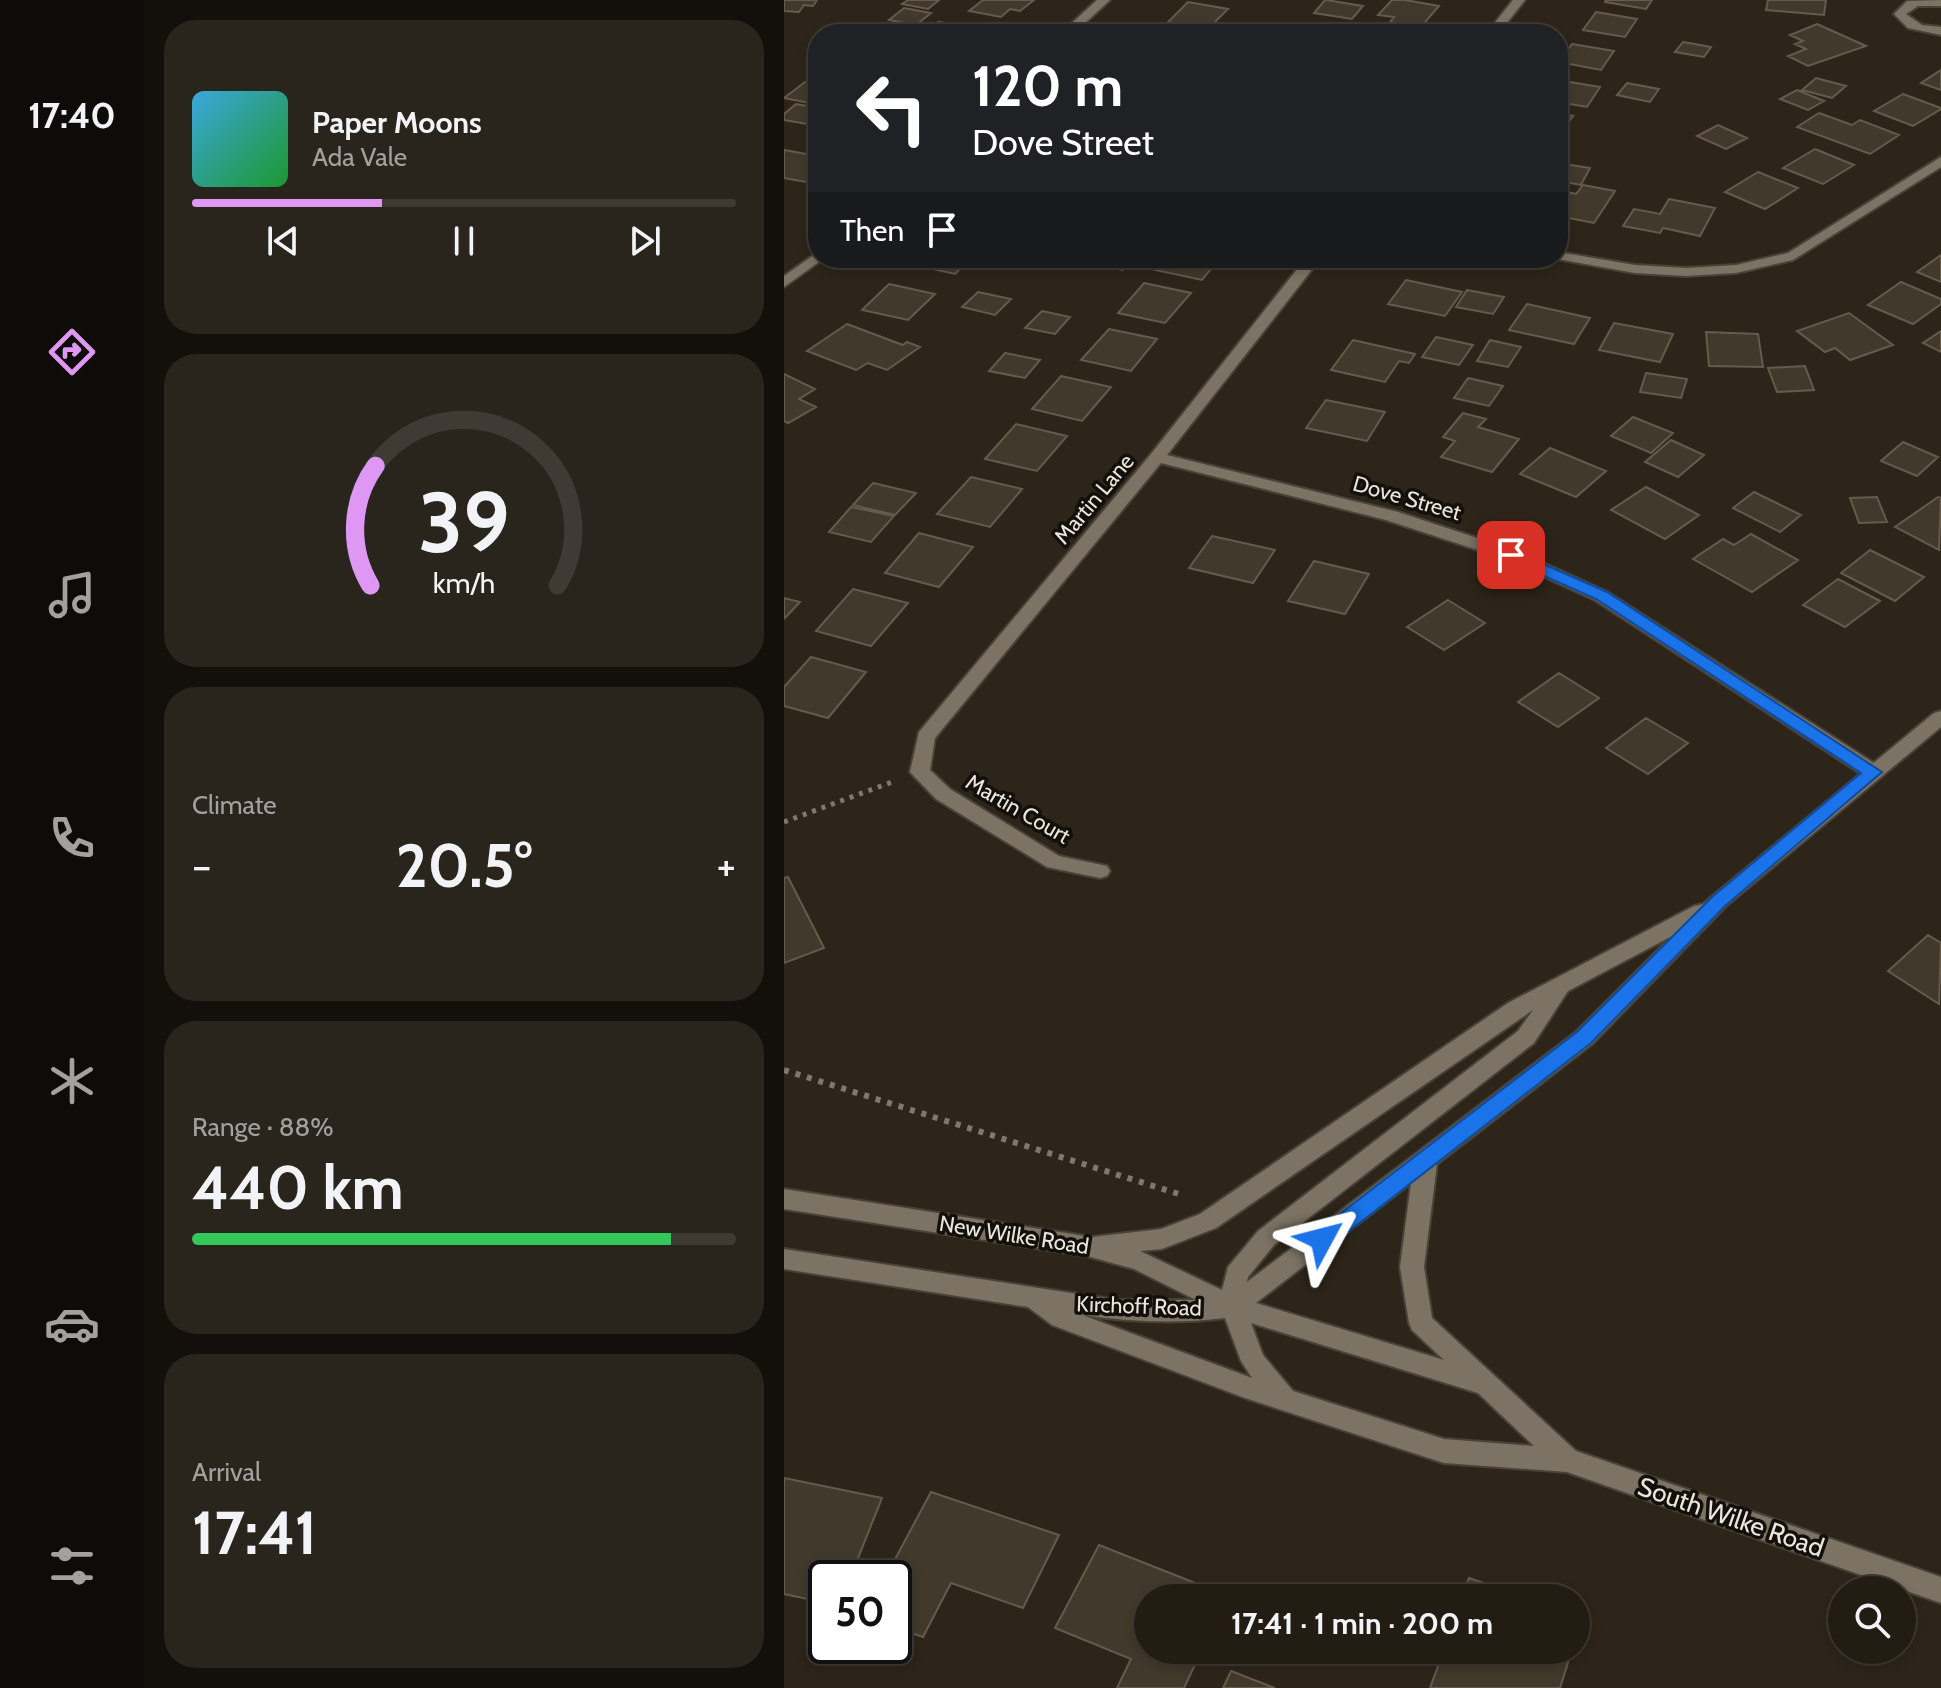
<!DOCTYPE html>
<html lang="en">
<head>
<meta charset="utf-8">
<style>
	:root { --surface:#221c13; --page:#2a251c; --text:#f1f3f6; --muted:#a2a1a0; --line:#3f3a33; --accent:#de98f3 }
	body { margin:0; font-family:Cabin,sans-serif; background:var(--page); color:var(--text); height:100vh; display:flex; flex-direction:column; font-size:30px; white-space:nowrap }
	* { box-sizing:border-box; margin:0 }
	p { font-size:26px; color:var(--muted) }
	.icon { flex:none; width:44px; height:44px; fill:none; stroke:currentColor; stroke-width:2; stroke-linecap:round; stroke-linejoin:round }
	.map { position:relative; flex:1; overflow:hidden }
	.details { display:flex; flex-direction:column; gap:20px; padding:20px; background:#130f0a; width:640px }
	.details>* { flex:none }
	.hud { position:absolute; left:24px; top:24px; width:760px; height:244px; border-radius:32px; box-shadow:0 4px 12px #0003,0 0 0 2px var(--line); background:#202124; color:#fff; overflow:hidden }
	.buttons { position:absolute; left:1044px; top:1576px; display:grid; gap:16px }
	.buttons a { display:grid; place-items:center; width:88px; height:88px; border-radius:50%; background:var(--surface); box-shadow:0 4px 12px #0003,0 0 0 2px var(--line); font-size:40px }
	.speed { position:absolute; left:24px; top:1560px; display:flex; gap:16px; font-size:40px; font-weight:700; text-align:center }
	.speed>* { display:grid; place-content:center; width:104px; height:104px; border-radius:50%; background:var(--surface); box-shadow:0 4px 12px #0003,0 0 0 2px var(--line); line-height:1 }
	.speed .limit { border:4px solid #111; border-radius:12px; background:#fff; color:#111 }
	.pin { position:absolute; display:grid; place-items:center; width:68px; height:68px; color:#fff; margin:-34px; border-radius:16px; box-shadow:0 4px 12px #0006 }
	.me { position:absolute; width:88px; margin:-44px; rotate:52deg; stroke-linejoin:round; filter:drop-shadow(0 0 6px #0008) }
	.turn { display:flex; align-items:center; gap:28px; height:168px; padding:0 32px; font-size:36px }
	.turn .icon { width:104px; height:104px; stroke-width:2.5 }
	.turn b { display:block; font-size:56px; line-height:68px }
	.then { display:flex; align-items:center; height:76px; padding:0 32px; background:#0003; gap:16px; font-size:30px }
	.big { font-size:60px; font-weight:700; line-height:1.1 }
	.details .tile { flex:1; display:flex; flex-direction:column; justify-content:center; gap:12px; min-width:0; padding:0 28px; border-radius:32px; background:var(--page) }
	.details .dial { align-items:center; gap:0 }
	.dial svg { height:208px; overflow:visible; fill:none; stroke:var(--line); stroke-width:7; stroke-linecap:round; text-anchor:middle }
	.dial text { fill:var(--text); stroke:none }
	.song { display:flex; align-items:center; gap:24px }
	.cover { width:96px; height:96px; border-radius:12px; background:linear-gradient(135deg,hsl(200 70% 55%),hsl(130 70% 35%)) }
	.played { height:8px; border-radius:4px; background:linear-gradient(90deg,var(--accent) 35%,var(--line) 35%) }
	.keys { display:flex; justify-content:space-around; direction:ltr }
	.heat { display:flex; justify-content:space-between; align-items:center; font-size:44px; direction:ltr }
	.charge { height:12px; border-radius:6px; background:linear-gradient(90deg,#34c759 88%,var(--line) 0) }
	.trip { position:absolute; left:350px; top:1584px; width:456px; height:80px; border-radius:40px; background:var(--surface); box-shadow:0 4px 12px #0003,0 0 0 2px var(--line); font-weight:700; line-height:80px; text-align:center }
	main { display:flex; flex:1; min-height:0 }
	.tab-bar { display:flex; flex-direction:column; width:144px; justify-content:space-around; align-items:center; background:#0e0b08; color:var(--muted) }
	.tab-bar .icon { width:56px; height:56px }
	.tab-bar .active { color:var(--accent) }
	.tab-bar b { font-size:36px; color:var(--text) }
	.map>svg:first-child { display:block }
</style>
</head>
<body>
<main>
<nav class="tab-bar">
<b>17:40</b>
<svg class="icon active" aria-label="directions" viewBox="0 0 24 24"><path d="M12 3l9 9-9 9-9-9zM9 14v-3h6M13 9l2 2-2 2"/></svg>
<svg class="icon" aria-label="music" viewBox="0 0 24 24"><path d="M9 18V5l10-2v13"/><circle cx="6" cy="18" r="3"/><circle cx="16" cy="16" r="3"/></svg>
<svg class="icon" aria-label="phone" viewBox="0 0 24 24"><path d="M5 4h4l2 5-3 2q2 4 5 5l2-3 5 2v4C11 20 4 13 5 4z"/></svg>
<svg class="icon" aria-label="climate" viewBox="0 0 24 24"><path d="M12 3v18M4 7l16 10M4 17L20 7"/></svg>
<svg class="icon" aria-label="car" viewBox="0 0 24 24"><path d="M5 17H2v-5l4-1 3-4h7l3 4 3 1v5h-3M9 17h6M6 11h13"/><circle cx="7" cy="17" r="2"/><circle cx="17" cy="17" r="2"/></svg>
<svg class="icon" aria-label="filters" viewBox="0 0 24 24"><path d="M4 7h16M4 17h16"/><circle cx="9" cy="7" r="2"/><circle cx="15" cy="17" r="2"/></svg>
</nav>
<section class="details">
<div class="tile">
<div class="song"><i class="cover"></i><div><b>Paper Moons</b><p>Ada Vale</p></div></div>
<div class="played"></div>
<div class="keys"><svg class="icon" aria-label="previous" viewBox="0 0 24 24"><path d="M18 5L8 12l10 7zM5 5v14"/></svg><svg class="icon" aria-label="pause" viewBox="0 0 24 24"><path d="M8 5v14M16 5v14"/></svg><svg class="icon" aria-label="next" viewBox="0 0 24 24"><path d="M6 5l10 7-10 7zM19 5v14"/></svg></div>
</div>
<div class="tile dial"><svg viewBox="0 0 100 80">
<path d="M14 69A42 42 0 1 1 86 69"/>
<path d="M14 69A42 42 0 0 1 16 23" stroke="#de98f3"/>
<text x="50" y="56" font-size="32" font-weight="700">39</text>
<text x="50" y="72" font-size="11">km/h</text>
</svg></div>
<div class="tile"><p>Climate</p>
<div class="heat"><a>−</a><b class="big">20.5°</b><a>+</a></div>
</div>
<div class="tile"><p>Range · 88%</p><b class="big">440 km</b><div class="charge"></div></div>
<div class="tile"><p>Arrival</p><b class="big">17:41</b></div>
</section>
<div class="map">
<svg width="1157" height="1688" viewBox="0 0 1157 1688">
	<rect width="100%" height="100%" fill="#2d2519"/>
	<path fill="#41392b" stroke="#655b4d" stroke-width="2" d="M0,0H33L29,6L20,5L15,12L0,11Z
		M124,0H155L144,9L118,4Z
		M199,0H250L236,11L226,9L217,17L185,11Z
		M541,0H542L579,6L568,19L530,13Z
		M608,0H621L655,6L637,27L606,22L610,17L594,15Z
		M822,0H868L862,9L821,2Z
		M984,0H1042L1040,15L982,10Z
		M404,2L444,9L424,29L384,22Z
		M120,8L147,13L132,25L105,20Z
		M812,12L853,19L841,37L799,30Z
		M154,22L202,29L198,34H140Z
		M1033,24L1082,46L1024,66L1004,56L1022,49L1011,44L1019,41L1006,35Z
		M899,42L927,47L920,57L891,52Z
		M788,44L830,51L817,70L775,62Z
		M1157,70V90L1137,83Z
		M1032,78L1062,86L1048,98L1018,90Z
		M774,80L816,87L803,107L774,102Z
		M21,82L34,84V101L30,104L0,98Z
		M843,83L875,89L866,102L833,95Z
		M1013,90L1040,101L1024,110L996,99Z
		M1119,94L1157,108V109L1129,126L1090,111Z
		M12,104L34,108V114L23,124L0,120V114Z
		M774,113L789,116L774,137Z
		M1035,113L1068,125L1076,120L1115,135L1086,154L1013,127Z
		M934,125L963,138L942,149L913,136Z
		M1031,149L1070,165L1039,184L999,168Z
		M0,150L34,156V175L22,182L0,178Z
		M774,163L806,168L797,185L774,181Z
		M974,172L1014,188L981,209L941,192Z
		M799,185L831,191L810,223L774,216V190L792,194Z
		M885,199L931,208L916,236L879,228L876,233L839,226L850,209L876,214Z
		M1157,255V282L1133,272Z
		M143,258H187L171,274L135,266Z
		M306,258H349L339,270L301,263Z
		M382,258H436L418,280L371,270Z
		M622,280L678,292L661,316L604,304Z
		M1117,282L1157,299V304L1129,324L1084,305Z
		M360,283L407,293L381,323L334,313Z
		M105,284L151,294L124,320L78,310Z
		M683,290L720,297L709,314L672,307Z
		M194,292L227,299L211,315L178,307Z
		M743,304L806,318L790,344L725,330Z
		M258,311L286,317L271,334L241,328Z
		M1065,313L1109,345L1066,360L1051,348L1041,352L1013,331Z
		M830,323L889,334L876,362L815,350Z
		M63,324L119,345L123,342L136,347L103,370L84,363L72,370L23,351Z
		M325,329L373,339L347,371L297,360Z
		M1157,331V352L1139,343Z
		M922,332L974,334L979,367L925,366Z
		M652,337L689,345L675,365L638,357Z
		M569,340L631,354L625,363L615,361L601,382L547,370Z
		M706,340L737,347L724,367L693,361Z
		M221,353L256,360L241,378L205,371Z
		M1021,366L1030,390L993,392L984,368Z
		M862,373L903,379L897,398L856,392Z
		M0,374L31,389L15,399L32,407L4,423L0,421Z
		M277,376L327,387L298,421L248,409Z
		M684,378L719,386L705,406L670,398Z
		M542,400L601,412L583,441L522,428Z
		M679,413L702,419L694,427L735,439L708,472L657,457L671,441L659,437Z
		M849,417L889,433L867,453L827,436Z
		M232,424L283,436L253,471L201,459Z
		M887,440L920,455L894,477L861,462Z
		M1119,442L1154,457L1133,476L1097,461Z
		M766,448L822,471L792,497L736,474Z
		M187,477L238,489L206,527L153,514Z
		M89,483L132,493L111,515L69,505Z
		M862,487L915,515L881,539L827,510Z
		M970,492L1017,515L996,532L949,508Z
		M1093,497L1103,522L1075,523L1066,498Z
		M1154,497L1157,498L1155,550L1111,527Z
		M67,507L110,516L87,542L45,532Z
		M135,533L189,547L155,587L101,573Z
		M967,534L1014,560L968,592L909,559L939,539L950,545Z
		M428,536L491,550L469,583L405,568Z
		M1086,550L1140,577L1111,601L1057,573Z
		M530,561L585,574L561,614L504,601Z
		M1054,579L1096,601L1061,627L1019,605Z
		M69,589L124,603L87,646L32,631Z
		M0,598L16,602L0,619Z
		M664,600L701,623L660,650L623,627Z
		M27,657L82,672L44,718L0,706V687Z
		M775,673L815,698L774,727L734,702Z
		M862,718L904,743L864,774L822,748Z
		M4,877L40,948L0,963V878Z
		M1144,935L1157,943L1155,1004L1104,971Z
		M0,1478L98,1498L66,1578H42V1603L0,1594Z
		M147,1492L275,1535L239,1608L167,1583L139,1637L110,1627V1578H101Z
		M315,1545L444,1596L364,1598V1650H418L400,1688H333L347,1659L271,1628Z
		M685,1578L743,1598H678Z
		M660,1650H788L776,1688H646Z
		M447,1671L491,1688H439Z"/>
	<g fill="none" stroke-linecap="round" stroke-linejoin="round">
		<defs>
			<path id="street" d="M313,0H326L289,34H276Z
				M729,0H741L714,34H702Z
				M1157,0V6H1134L1122,14L1138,25L1157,27V35L1124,28L1110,14L1123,1Z
				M1157,157V167L1009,260L952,273L902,276L851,273L768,258H774V252L851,265L902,268L952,265L1004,253Z
				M34,252V258L39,259L0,287V276Z
				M522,258H537L383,455L614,512L733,551L823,592L1096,767L1099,772L1096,777H1082L811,600L721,559L602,520L377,463L151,738L146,770L166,789L275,856L323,866L326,871L323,876L316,878L263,867L152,799L126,772L135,732L367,454Z"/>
			<path id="secondary" d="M1157,711V727L942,906L808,1044L653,1164L640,1267L648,1318L792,1451L1157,1577V1603L783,1472L660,1463L461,1398L268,1325L244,1307L0,1269V1249L333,1300H412L350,1269L303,1256L0,1209V1189L308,1237L377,1229L416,1214L724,1003L910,906L919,904L1150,713ZM888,936L792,1032L463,1282L464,1277L490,1245L750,1043L784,991ZM749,1010L734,1031L474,1231L444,1267L438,1290L356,1251L378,1249L432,1228ZM627,1183L616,1267L625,1323L628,1330L660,1360L472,1303ZM298,1315C346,1322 393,1324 441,1318L457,1361L468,1378ZM467,1323L694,1393L750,1446L660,1439L509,1391L479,1355Z"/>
		</defs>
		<use href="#street" stroke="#494238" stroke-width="4"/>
		<use href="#secondary" stroke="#494238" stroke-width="4"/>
		<path stroke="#7f786e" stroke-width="5" stroke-dasharray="4 6" stroke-linecap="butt" d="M0,822L108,782"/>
		<path stroke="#7f786e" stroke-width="6" stroke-dasharray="5 7" stroke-linecap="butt" d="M0,1070L398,1195"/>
		<use href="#street" fill="#7c7364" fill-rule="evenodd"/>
		<use href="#secondary" fill="#7c7364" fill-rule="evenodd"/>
	</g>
	<path fill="#1a73e8" stroke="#114b97" stroke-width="2" d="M727,550L823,592L1098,772L941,906L807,1043L546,1246L538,1248L531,1246L527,1239L531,1233L793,1032L928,897L1077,773L812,599L722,559V552Z"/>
	<g text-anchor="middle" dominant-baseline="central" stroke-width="7" stroke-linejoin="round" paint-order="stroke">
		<g font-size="22" fill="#ebe5dd" stroke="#130f0a">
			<text transform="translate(623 498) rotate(16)">Dove Street</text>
			<text transform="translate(310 499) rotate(-50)">Martin Lane</text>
			<text transform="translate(234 809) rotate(30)">Martin Court</text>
			<text transform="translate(230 1235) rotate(9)">New Wilke Road</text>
			<text transform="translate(355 1306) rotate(2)">Kirchoff Road</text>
		</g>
		<g font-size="26" fill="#ebe5dd" stroke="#130f0a">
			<text transform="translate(947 1517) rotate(19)">South Wilke Road</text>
		</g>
	</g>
</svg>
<div class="buttons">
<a><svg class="icon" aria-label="search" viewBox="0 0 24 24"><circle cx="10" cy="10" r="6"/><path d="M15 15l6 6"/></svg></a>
</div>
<div class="speed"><div class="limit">50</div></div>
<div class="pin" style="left:727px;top:555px;background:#d93025"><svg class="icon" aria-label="arrive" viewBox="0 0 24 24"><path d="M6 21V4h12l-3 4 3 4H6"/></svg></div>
<svg class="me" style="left:538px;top:1239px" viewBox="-20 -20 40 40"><path d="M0-17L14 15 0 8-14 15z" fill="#1a73e8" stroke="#fff" stroke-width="4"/></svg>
<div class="trip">17:41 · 1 min · 200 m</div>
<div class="hud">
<div class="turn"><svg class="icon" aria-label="left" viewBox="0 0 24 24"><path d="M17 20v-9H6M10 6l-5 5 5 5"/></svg><div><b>120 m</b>Dove Street</div></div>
<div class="then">Then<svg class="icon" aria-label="arrive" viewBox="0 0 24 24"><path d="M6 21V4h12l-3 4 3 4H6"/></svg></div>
</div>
</div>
</main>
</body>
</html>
